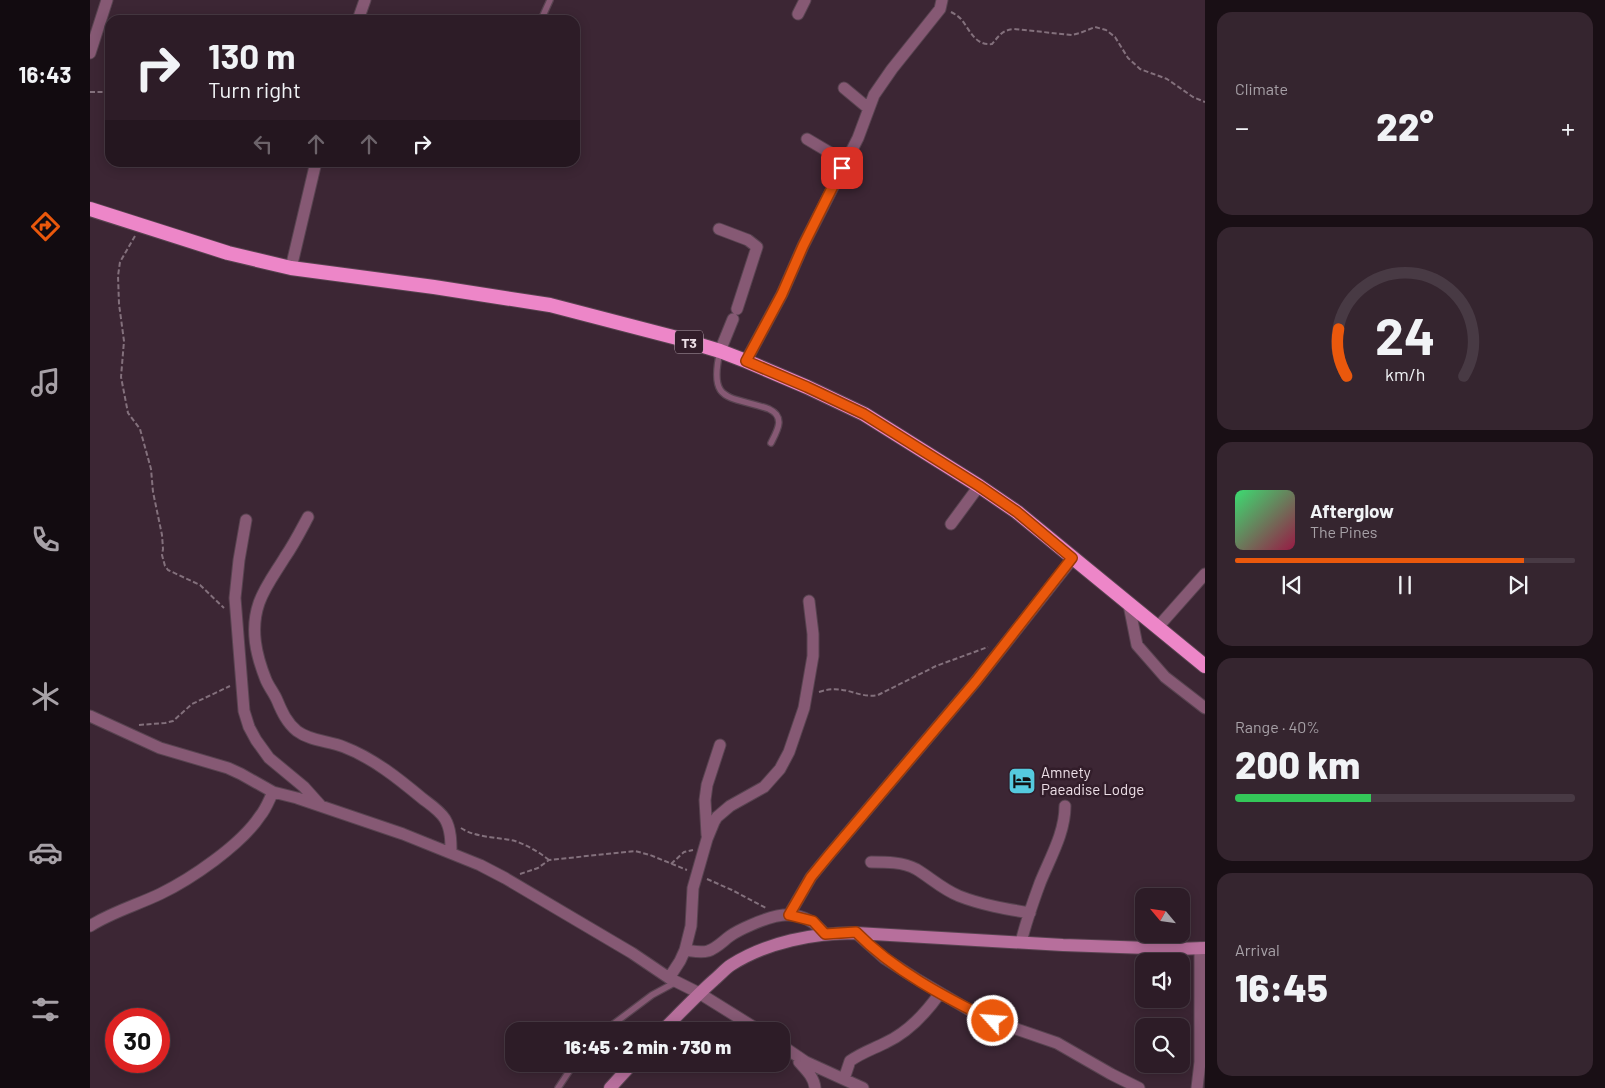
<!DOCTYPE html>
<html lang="en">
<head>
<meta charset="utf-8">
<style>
	:root { --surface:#2d1c27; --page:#35252f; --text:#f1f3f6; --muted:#a7a1a7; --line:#483a44; --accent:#ea580c }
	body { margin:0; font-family:Barlow,sans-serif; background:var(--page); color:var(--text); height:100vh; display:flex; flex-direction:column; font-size:19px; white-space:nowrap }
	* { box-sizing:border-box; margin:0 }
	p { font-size:16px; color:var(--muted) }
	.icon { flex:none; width:28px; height:28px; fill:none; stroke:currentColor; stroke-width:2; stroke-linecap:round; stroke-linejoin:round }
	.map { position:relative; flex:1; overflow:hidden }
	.side { display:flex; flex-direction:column; gap:12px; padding:12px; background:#190f15; width:400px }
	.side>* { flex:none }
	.banner { position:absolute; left:15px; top:15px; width:475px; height:152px; border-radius:15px; box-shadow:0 2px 12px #0003,0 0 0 1px var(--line); background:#2d1c27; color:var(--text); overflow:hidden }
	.needle { width:32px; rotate:299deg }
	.controls { position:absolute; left:1045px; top:888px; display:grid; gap:10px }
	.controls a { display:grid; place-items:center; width:55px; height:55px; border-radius:10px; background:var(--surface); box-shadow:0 2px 12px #0003,0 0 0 1px var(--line); font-size:25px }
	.speed { position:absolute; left:15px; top:1008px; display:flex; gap:10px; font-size:25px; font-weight:700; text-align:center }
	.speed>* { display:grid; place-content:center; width:65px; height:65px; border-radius:50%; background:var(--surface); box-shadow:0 2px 12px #0003,0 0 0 1px var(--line); line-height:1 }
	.speed .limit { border:8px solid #d22; background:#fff; color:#111 }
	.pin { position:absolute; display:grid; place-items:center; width:42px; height:42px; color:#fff; margin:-21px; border-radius:10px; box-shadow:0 2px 8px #0006 }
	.me { position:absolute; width:55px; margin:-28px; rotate:296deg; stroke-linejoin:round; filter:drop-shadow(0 0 4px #0008) }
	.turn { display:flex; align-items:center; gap:18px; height:105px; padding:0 20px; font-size:22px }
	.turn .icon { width:65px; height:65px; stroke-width:2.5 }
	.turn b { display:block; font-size:35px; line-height:42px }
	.lanes { display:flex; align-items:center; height:48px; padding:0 20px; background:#0003; justify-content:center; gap:25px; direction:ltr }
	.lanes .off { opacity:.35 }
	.big { font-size:38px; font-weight:800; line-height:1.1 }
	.side .widget { flex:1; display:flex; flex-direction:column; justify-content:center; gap:8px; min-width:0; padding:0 18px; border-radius:15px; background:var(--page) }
	.side .dial { align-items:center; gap:0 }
	.dial svg { height:130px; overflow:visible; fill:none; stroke:var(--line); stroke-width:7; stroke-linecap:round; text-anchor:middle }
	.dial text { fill:var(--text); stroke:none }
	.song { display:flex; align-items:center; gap:15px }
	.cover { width:60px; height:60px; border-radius:8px; background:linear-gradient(135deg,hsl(140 70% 55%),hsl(340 70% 35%)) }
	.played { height:5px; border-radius:2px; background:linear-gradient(90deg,var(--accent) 85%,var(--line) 85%) }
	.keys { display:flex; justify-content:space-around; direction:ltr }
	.heat { display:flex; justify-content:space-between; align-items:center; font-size:28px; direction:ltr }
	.charge { height:8px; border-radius:4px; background:linear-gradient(90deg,#34c759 40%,var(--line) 0) }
	.trip { position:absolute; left:415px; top:1022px; width:285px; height:50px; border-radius:15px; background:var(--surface); box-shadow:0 2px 12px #0003,0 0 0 1px var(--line); font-weight:800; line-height:50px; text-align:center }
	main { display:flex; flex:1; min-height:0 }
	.dock { display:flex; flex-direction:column; width:90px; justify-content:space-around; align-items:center; background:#120b10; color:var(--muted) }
	.dock .icon { width:35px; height:35px }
	.dock .active { color:var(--accent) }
	.dock b { font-size:22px; color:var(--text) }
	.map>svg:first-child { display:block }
</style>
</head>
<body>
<main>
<nav class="dock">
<b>16:43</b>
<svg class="icon active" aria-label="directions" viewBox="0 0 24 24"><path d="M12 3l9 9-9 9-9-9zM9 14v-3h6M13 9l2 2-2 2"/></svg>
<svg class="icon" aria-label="music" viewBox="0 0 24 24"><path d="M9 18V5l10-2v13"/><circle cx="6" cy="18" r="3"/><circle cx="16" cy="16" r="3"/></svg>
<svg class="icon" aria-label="phone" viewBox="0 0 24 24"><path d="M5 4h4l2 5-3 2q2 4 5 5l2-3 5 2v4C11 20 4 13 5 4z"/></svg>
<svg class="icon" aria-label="climate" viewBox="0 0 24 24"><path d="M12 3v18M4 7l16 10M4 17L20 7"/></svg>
<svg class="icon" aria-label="car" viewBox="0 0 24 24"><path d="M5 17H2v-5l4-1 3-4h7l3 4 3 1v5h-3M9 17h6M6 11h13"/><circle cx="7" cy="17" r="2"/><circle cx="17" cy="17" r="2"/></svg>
<svg class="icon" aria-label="filters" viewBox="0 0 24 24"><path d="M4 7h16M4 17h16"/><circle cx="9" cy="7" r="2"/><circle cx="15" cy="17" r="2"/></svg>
</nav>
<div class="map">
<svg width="1115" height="1088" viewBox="0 0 1115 1088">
	<rect width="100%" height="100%" fill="#3c2634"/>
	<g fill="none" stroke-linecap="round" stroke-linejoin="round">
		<defs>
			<path id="service" d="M451,20L460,0
				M630,351C618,404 639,395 679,409C696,417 687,431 681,443
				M514,1031L562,995L586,982
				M468,1088L484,1064"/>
			<path id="minor" d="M708,14L715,0
				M268,20L275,0
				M0,53L17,0
				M754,88L778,108
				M717,139L744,155L753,165
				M629,229L658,240L667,247L647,309
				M201,268L226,162
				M630,351L643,319
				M656,361L692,294L713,246L768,138L784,95L802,69L850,9L852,0
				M218,517C211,530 204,544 195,557C186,572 175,586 169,603C160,629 166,655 176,680C179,687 184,693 187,700C192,712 197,723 207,731C220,741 239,741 254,747C283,758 309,779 333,799C341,805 350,811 355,819C361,829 361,842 361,853
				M156,520L149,560L145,598L154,711L159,727L166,740L179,758L214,787L231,806
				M861,524L889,486
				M1039,605L1047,645L1075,677L1115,708
				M1067,628L1115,574
				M0,716L70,748L138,768L151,774L183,792L207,798L313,834L390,865L415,878L542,953L579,978L609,993L670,1031
				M617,835L615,800L617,785L630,745
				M781,862C796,862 813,862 826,869C841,878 852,889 869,896C892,905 916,909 940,913
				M699,915L721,877L739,855L886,681L983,558
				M0,926C22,912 47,905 70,894C101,879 151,845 170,816C176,809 179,800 183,792
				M766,933L794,958L825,978L881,1011L903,1021L967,1043L1021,1074L1049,1088
				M931,942C936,922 943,902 950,883C960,858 975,833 975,806
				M595,950C603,951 610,953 618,951C627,948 633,941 640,936C647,931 654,928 661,925C690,912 713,908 735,934
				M579,978L590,961L595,950L601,926L603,888L617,839L624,822L627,817L640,806L674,787L690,769L699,752L714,708L723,656V634L719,601
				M691,1045L716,1062L773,1088
				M709,1062C716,1070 724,1077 725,1088
				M754,1079L760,1061C771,1053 783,1049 795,1043C819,1032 836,1013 850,993
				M1107,1088L1110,1062V948"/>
			<path id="secondary" d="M572,1031C589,1014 606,996 624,980C630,975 635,969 641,965C677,942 724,933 766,933L973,945L1086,949L1115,948
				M520,1088L542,1064"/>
			<path id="trunk" d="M0,209L138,253L201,268L344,287L460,305L587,338L630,351L656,361L717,387L774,414L889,486L927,512L1115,666"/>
		</defs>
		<use href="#service" stroke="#584350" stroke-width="8"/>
		<use href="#minor" stroke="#584350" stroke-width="13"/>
		<use href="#secondary" stroke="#584350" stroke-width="14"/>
		<use href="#trunk" stroke="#584350" stroke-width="16"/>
		<path stroke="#83707c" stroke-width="2" stroke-dasharray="5 2.5" stroke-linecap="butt" d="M861,12C865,14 868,16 871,19C880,30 885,46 902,44C909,36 912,30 924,29L982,35L990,33L1005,27L1016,30L1025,37L1038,58L1050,69L1077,79L1103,97L1115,102
			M0,92H20
			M45,236L30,262L28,276L29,304L34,341L31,377L38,413L50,429L61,469L63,492L72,535L73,549L72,555L75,566L78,570L110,585L134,608
			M729,692C755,683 767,699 788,695L846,666L898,647
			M49,725L75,723L83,721L102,704L140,686
			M371,828C386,838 408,837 425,841C437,845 449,852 459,860
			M581,864L594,852L603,850
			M430,874L448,868L459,860L545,851L560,855L597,870
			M617,879L642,890L676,908"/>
		<use href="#service" stroke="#865974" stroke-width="5.5"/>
		<use href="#minor" stroke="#865974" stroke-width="11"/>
		<use href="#secondary" stroke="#b76f9c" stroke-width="12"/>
		<use href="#trunk" stroke="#ed86c8" stroke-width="14"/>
	</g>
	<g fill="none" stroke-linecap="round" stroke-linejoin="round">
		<defs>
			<path id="route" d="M752,168L713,246L692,294L656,361L717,387L774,414L889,486L927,512L982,558L886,681L739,855L721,877L699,915L723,921L735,934L766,932C803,970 856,998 903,1021"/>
		</defs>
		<use href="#route" stroke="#983908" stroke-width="12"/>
		<use href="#route" stroke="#ea580c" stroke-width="9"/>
	</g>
	<defs>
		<symbol id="hotel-square" viewBox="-11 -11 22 22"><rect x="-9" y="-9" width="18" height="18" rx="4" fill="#55cade" stroke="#321d2a"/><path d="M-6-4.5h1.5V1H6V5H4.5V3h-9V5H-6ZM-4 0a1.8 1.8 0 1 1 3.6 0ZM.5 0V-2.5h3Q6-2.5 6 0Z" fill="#111"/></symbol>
	</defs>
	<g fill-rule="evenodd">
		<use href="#hotel-square" x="916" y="765" width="32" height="32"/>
	</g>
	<g text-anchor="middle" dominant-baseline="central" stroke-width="5" stroke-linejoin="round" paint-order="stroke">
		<rect fill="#321d2a" stroke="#b4a4ae" stroke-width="1" x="585" y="330.5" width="28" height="23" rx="4"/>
		<g font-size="14" font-weight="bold" fill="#ecdee6">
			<text x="599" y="342">T3</text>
		</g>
		<g font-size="15" fill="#ecdee6" stroke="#321d2a" text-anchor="start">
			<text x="951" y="772">Amnety<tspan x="951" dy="17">Paeadise Lodge</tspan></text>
		</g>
	</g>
</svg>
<div class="controls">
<a><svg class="needle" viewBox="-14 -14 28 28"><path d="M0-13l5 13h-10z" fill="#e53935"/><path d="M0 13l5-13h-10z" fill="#a7a1a7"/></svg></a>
<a><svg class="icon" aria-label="sound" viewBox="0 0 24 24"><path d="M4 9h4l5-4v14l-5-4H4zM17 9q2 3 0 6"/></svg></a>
<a><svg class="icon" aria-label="search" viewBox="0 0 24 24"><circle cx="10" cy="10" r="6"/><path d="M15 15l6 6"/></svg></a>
</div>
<div class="speed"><div class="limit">30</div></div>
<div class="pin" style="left:752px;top:168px;background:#d93025"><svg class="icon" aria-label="arrive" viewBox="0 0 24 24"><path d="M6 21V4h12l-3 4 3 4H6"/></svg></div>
<svg class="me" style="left:903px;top:1021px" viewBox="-20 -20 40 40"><circle r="17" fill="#ea580c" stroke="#fff" stroke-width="3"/><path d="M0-11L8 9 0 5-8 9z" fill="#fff"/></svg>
<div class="trip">16:45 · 2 min · 730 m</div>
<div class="banner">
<div class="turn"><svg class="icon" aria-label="right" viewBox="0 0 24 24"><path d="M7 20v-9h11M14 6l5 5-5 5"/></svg><div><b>130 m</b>Turn right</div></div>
<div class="lanes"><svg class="icon off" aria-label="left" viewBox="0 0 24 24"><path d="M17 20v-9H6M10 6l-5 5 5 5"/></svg><svg class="icon off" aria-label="ahead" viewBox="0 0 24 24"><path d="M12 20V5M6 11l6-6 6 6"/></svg><svg class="icon off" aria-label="ahead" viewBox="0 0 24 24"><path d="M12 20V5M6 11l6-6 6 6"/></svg><svg class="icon" aria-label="right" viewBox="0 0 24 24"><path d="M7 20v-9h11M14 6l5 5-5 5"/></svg></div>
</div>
</div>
<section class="side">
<div class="widget"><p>Climate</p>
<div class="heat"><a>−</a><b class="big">22°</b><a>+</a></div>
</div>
<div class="widget dial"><svg viewBox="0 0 100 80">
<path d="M14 69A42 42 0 1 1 86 69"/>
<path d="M14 69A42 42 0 0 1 9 40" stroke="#ea580c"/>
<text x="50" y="56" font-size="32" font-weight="700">24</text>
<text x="50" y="72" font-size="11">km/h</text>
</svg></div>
<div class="widget">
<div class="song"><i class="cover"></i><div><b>Afterglow</b><p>The Pines</p></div></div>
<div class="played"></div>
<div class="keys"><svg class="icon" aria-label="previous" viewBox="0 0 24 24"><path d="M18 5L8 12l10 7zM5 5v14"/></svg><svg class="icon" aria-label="pause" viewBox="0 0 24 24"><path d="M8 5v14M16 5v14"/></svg><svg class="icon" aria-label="next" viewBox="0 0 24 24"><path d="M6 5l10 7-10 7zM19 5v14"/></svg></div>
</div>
<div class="widget"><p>Range · 40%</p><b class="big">200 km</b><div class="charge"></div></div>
<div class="widget"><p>Arrival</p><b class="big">16:45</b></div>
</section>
</main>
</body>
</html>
